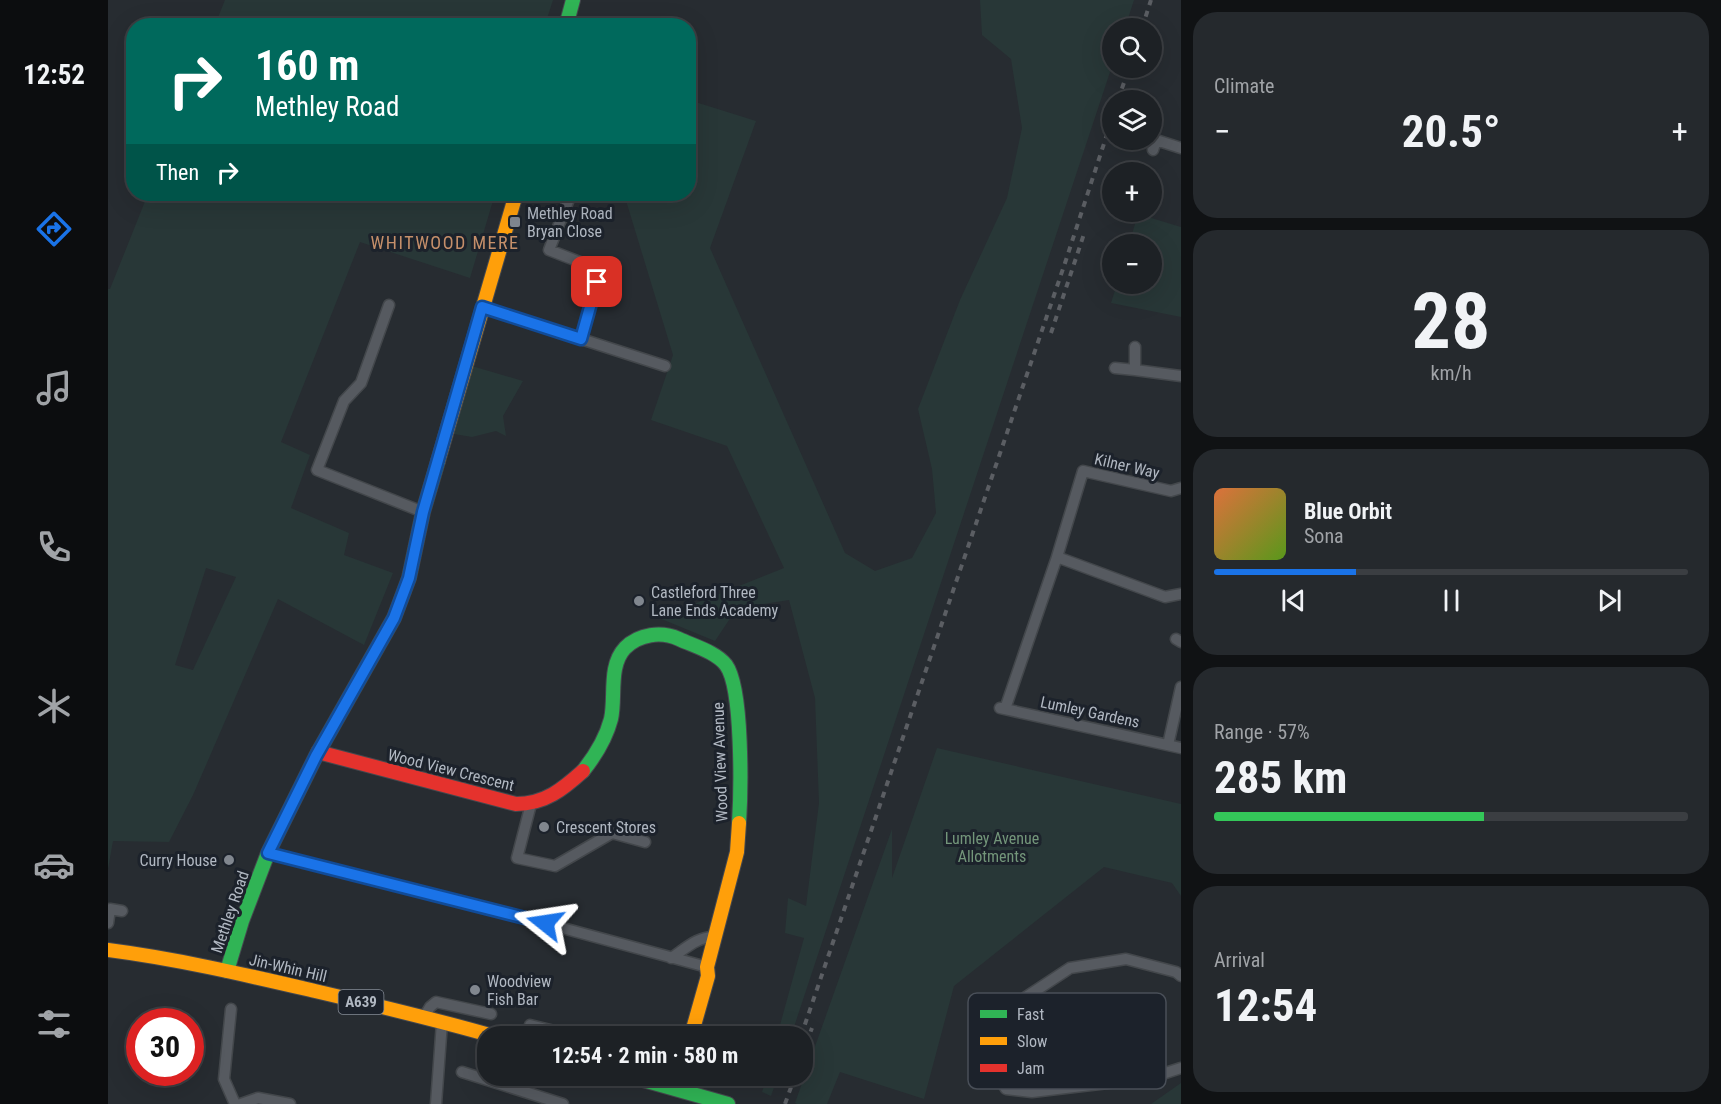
<!DOCTYPE html>
<html lang="en">
<head>
<meta charset="utf-8">
<style>
	:root { --surface:#1d2125; --page:#25292d; --text:#f1f3f6; --muted:#a0a3a7; --line:#3b3e42; --accent:#1a73e8 }
	body { margin:0; font-family:"Roboto Condensed",sans-serif; background:var(--page); color:var(--text); height:100vh; display:flex; flex-direction:column; font-size:22px; white-space:nowrap }
	* { box-sizing:border-box; margin:0 }
	p { font-size:20px; color:var(--muted) }
	.icon { flex:none; width:33px; height:33px; fill:none; stroke:currentColor; stroke-width:2; stroke-linecap:round; stroke-linejoin:round }
	.map { position:relative; flex:1; overflow:hidden }
	.sheet { display:flex; flex-direction:column; gap:12px; padding:12px; background:#101214; width:540px }
	.sheet>* { flex:none }
	.top-card { position:absolute; left:18px; top:18px; width:570px; height:183px; border-radius:24px; box-shadow:0 6px 24px #0002,0 0 0 2px var(--line); background:#00695c; color:#fff; overflow:hidden }
	.tools { position:absolute; left:994px; top:18px; display:grid; gap:12px }
	.tools a { display:grid; place-items:center; width:60px; height:60px; border-radius:50%; background:var(--surface); box-shadow:0 6px 24px #0002,0 0 0 2px var(--line); font-size:30px }
	.speed { position:absolute; left:18px; top:1008px; display:flex; gap:12px; font-size:30px; font-weight:700; text-align:center }
	.speed>* { display:grid; place-content:center; width:78px; height:78px; border-radius:50%; background:var(--surface); box-shadow:0 6px 24px #0002,0 0 0 2px var(--line); line-height:1 }
	.speed .limit { border:9px solid #d22; background:#fff; color:#111 }
	.pin { position:absolute; display:grid; place-items:center; width:51px; height:51px; color:#fff; margin:-26px; border-radius:12px; box-shadow:0 3px 9px #0006 }
	.me { position:absolute; width:66px; margin:-33px; rotate:285deg; stroke-linejoin:round; filter:drop-shadow(0 0 4px #0008) }
	.turn { display:flex; align-items:center; gap:21px; height:126px; padding:0 30px; font-size:27px }
	.turn .icon { width:78px; height:78px; stroke-width:2.5 }
	.turn b { display:block; font-size:42px; line-height:51px }
	.then { display:flex; align-items:center; height:57px; padding:0 30px; background:#0003; gap:12px; font-size:22px }
	.big { font-size:45px; font-weight:700; line-height:1.1 }
	.sheet .card { flex:1; display:flex; flex-direction:column; justify-content:center; gap:9px; min-width:0; padding:0 21px; border-radius:24px; background:var(--page) }
	.sheet .dial { align-items:center; gap:0 }
	.dial b { font-size:78px; line-height:1 }
	.song { display:flex; align-items:center; gap:18px }
	.cover { width:72px; height:72px; border-radius:9px; background:linear-gradient(135deg,hsl(20 70% 55%),hsl(90 70% 35%)) }
	.played { height:6px; border-radius:3px; background:linear-gradient(90deg,var(--accent) 30%,var(--line) 30%) }
	.keys { display:flex; justify-content:space-around; direction:ltr }
	.heat { display:flex; justify-content:space-between; align-items:center; font-size:33px; direction:ltr }
	.charge { height:9px; border-radius:4px; background:linear-gradient(90deg,#34c759 57%,var(--line) 0) }
	.trip { position:absolute; left:369px; top:1026px; width:336px; height:60px; border-radius:24px; background:var(--surface); box-shadow:0 6px 24px #0002,0 0 0 2px var(--line); font-weight:700; line-height:60px; text-align:center }
	main { display:flex; flex:1; min-height:0 }
	.tabs { display:flex; flex-direction:column; width:108px; justify-content:space-around; align-items:center; background:#0c0d0f; color:var(--muted) }
	.tabs .icon { width:42px; height:42px }
	.tabs .on { color:var(--accent) }
	.tabs b { font-size:27px; color:var(--text) }
	.map>svg:first-child { display:block }
</style>
</head>
<body>
<main>
<nav class="tabs">
<b>12:52</b>
<svg class="icon on" aria-label="directions" viewBox="0 0 24 24"><path d="M12 3l9 9-9 9-9-9zM9 14v-3h6M13 9l2 2-2 2"/></svg>
<svg class="icon" aria-label="music" viewBox="0 0 24 24"><path d="M9 18V5l10-2v13"/><circle cx="6" cy="18" r="3"/><circle cx="16" cy="16" r="3"/></svg>
<svg class="icon" aria-label="phone" viewBox="0 0 24 24"><path d="M5 4h4l2 5-3 2q2 4 5 5l2-3 5 2v4C11 20 4 13 5 4z"/></svg>
<svg class="icon" aria-label="climate" viewBox="0 0 24 24"><path d="M12 3v18M4 7l16 10M4 17L20 7"/></svg>
<svg class="icon" aria-label="car" viewBox="0 0 24 24"><path d="M5 17H2v-5l4-1 3-4h7l3 4 3 1v5h-3M9 17h6M6 11h13"/><circle cx="7" cy="17" r="2"/><circle cx="17" cy="17" r="2"/></svg>
<svg class="icon" aria-label="filters" viewBox="0 0 24 24"><path d="M4 7h16M4 17h16"/><circle cx="9" cy="7" r="2"/><circle cx="15" cy="17" r="2"/></svg>
</nav>
<div class="map">
<svg width="1073" height="1104" viewBox="0 0 1073 1104">
	<rect width="100%" height="100%" fill="#272c31"/>
	<path fill="#283737" fill-rule="evenodd" d="M117,0H445L437,25H107Z
		M872,0H1026L1017,28H1005V63L683,1036H669L696,938L677,933L680,898L698,906L711,803L707,698L681,600L629,608L607,641L551,618L676,568L619,446L543,420L565,355L516,194H580L581,100L648,121L602,248L737,553L767,571L804,558L828,513L824,469L810,409L852,300L899,198L914,128L903,59L874,35Z
		M40,194H387L362,278L252,242L173,442L202,455L183,508L241,533L236,555L285,573L256,645L170,599L85,795L61,842L5,841L0,869V289H2ZM98,568L128,577L85,670L67,665Z
		M1030,214L1073,227V317L1003,303L1009,284H1044V244H1021Z
		M364,366L415,381L395,416L398,436L388,431L364,437L346,434Z
		M829,748L1073,804V896L1064,883L996,867L846,986L816,1099L732,1072L719,1104H689L687,1103L784,829V878Z
		M659,1076H670L663,1096L654,1092Z
		M1073,1083V1104H1043Z"/>
	<g fill="none" stroke-linecap="round" stroke-linejoin="round">
		<defs>
			<path id="street" d="M1045,150L1048,140L1073,148
				M281,305L253,383L236,401L209,470L315,512
				M374,307L473,339L489,282L482,266L441,250L463,194
				M473,339L557,366
				M1027,347V370L1073,376
				M1007,368L1027,370
				M949,557L975,471L1063,491L1073,488
				M1068,639L1073,642
				M892,708L1073,748
				M897,709L949,557L1057,597L1073,594
				M1060,745L1073,687
				M423,804L409,858L447,866L504,833L537,842
				M160,853L395,912L599,967
				M0,923L2,909L14,911
				M563,958C577,949 590,936 607,937
				M1073,976L1068,972L1018,959L962,968L918,997L892,1033L884,1065L898,1089L924,1092L1042,1078L1073,1068
				M123,1009L116,1079L127,1104
				M316,1017L322,1007L328,1002L383,1014
				M422,1025L467,1036
				M354,1072L455,1104
				M133,1104L150,1098L182,1104
				M328,1104L334,1022"/>
			<path id="fast" d="M458,26L465,0
				M475,771C487,756 498,738 503,719C508,697 500,666 517,648C531,634 553,631 571,639C586,646 608,652 618,665C635,688 633,792 631,823
				M119,971L134,921L160,853L208,756L286,618L301,578L315,512L330,461
				M521,1076L620,1104"/>
			<path id="slow" d="M330,461L408,194
				M0,950C70,959 138,975 207,991C267,1005 326,1019 385,1036
				M583,1036L600,976L599,967L629,852L631,823"/>
			<path id="jam" d="M210,752L408,804C437,804 455,789 475,771"/>
		</defs>
		<use href="#street" stroke="#43474b" stroke-width="13"/>
		<use href="#fast" stroke="#45484e" stroke-width="16"/>
		<use href="#slow" stroke="#45484e" stroke-width="16"/>
		<use href="#jam" stroke="#45484e" stroke-width="16"/>
		<use href="#street" stroke="#565a60" stroke-width="10"/>
		<use href="#fast" stroke="#30b455" stroke-width="14"/>
		<use href="#slow" stroke="#ff9f0a" stroke-width="14"/>
		<use href="#jam" stroke="#e5322d" stroke-width="14"/>
		<path stroke="#5b5e63" stroke-width="4" stroke-dasharray="6 6" stroke-linecap="butt" d="M1034,28L1043,0
			M1010,100L1021,68
			M943,333L976,234
			M693,1036L957,263L1005,116
			M694,1054L704,1028
			M677,1104L687,1076"/>
	</g>
	<g fill="none" stroke-linecap="round" stroke-linejoin="round">
		<defs>
			<path id="route" d="M437,923L160,853L208,756L286,618L301,578L315,512L374,307L473,339L489,282"/>
		</defs>
		<use href="#route" stroke="#114b97" stroke-width="15"/>
		<use href="#route" stroke="#1a73e8" stroke-width="10"/>
	</g>
	<g fill="#81878f" stroke="#1c222b" stroke-width="2">
		<rect x="401" y="216" width="12" height="12" rx="3"/>
		<circle cx="531" cy="601" r="6"/>
		<circle cx="436" cy="827" r="6"/>
		<circle cx="121" cy="860" r="6"/>
		<circle cx="367" cy="990" r="6"/>
	</g>
	<g text-anchor="middle" dominant-baseline="central" stroke-width="6" stroke-linejoin="round" paint-order="stroke">
		<rect fill="#1c222b" stroke="#848b95" stroke-width="1.5" x="230.5" y="990" width="45" height="24" rx="4.5"/>
		<g font-size="15" font-weight="bold" fill="#b1b8c2">
			<text x="253" y="1002">A639</text>
		</g>
		<g font-size="16" fill="#b1b8c2" stroke="#1c222b" text-anchor="start">
			<text x="419" y="213">Methley Road<tspan x="419" dy="18">Bryan Close</tspan></text>
			<text x="543" y="592">Castleford Three<tspan x="543" dy="18">Lane Ends Academy</tspan></text>
			<text x="448" y="827">Crescent Stores</text>
			<text x="109" y="860" text-anchor="end">Curry House</text>
			<text x="379" y="981">Woodview<tspan x="379" dy="18">Fish Bar</tspan></text>
		</g>
		<g font-size="16" fill="#b1b8c2" stroke="#1c222b">
			<text transform="translate(1019 466) rotate(13)">Kilner Way</text>
			<text transform="translate(982 712) rotate(12)">Lumley Gardens</text>
			<text transform="translate(612 762) rotate(-92)">Wood View Avenue</text>
			<text transform="translate(343 770) rotate(14)">Wood View Crescent</text>
			<text transform="translate(122 912) rotate(-71)">Methley Road</text>
			<text transform="translate(180 968) rotate(13)">Jin-Whin Hill</text>
		</g>
		<g font-size="16" fill="#73967a" stroke="#1c222b">
			<text x="884" y="838">Lumley Avenue<tspan x="884" dy="18">Allotments</tspan></text>
		</g>
		<g font-size="18" letter-spacing="1.5" fill="#c58f6a" stroke="#1c222b">
			<text x="337" y="242">WHITWOOD MERE</text>
		</g>
	</g>
	<rect x="860" y="993" width="198" height="96" rx="9" fill="#1c222b" stroke="#494f58" stroke-width="1.5"/>
	<rect x="872" y="1010" width="27" height="8" fill="#30b455"/>
	<rect x="872" y="1037" width="27" height="8" fill="#ff9f0a"/>
	<rect x="872" y="1064" width="27" height="8" fill="#e5322d"/>
	<g font-size="16" fill="#b1b8c2">
		<text x="909" y="1020">Fast</text>
		<text x="909" y="1047">Slow</text>
		<text x="909" y="1074">Jam</text>
	</g>
</svg>
<div class="tools">
<a><svg class="icon" aria-label="search" viewBox="0 0 24 24"><circle cx="10" cy="10" r="6"/><path d="M15 15l6 6"/></svg></a>
<a><svg class="icon" aria-label="layers" viewBox="0 0 24 24"><path d="M12 4l9 5-9 5-9-5zM3 14l9 5 9-5"/></svg></a>
<a>+</a>
<a>−</a>
</div>
<div class="speed"><div class="limit">30</div></div>
<div class="pin" style="left:489px;top:282px;background:#d93025"><svg class="icon" aria-label="arrive" viewBox="0 0 24 24"><path d="M6 21V4h12l-3 4 3 4H6"/></svg></div>
<svg class="me" style="left:437px;top:923px" viewBox="-20 -20 40 40"><path d="M0-17L14 15 0 8-14 15z" fill="#1a73e8" stroke="#fff" stroke-width="4"/></svg>
<div class="trip">12:54 · 2 min · 580 m</div>
<div class="top-card">
<div class="turn"><svg class="icon" aria-label="right" viewBox="0 0 24 24"><path d="M7 20v-9h11M14 6l5 5-5 5"/></svg><div><b>160 m</b>Methley Road</div></div>
<div class="then">Then<svg class="icon" aria-label="right" viewBox="0 0 24 24"><path d="M7 20v-9h11M14 6l5 5-5 5"/></svg></div>
</div>
</div>
<section class="sheet">
<div class="card"><p>Climate</p>
<div class="heat"><a>−</a><b class="big">20.5°</b><a>+</a></div>
</div>
<div class="card dial"><b>28</b><p>km/h</p></div>
<div class="card">
<div class="song"><i class="cover"></i><div><b>Blue Orbit</b><p>Sona</p></div></div>
<div class="played"></div>
<div class="keys"><svg class="icon" aria-label="previous" viewBox="0 0 24 24"><path d="M18 5L8 12l10 7zM5 5v14"/></svg><svg class="icon" aria-label="pause" viewBox="0 0 24 24"><path d="M8 5v14M16 5v14"/></svg><svg class="icon" aria-label="next" viewBox="0 0 24 24"><path d="M6 5l10 7-10 7zM19 5v14"/></svg></div>
</div>
<div class="card"><p>Range · 57%</p><b class="big">285 km</b><div class="charge"></div></div>
<div class="card"><p>Arrival</p><b class="big">12:54</b></div>
</section>
</main>
</body>
</html>
